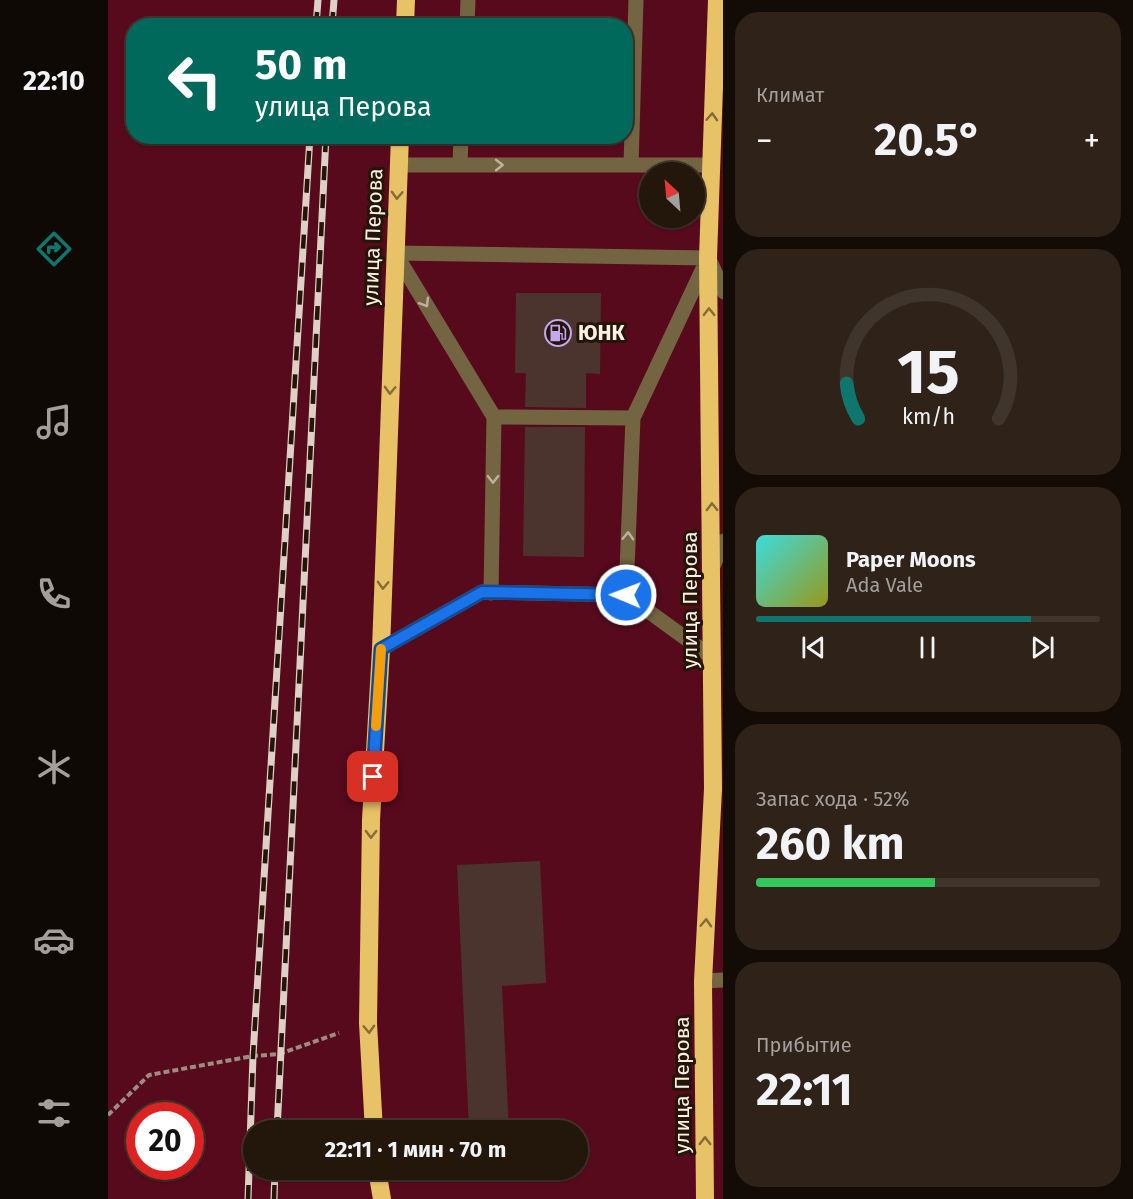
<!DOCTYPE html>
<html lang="ru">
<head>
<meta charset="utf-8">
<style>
	:root { --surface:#23160b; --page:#2f2319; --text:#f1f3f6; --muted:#a39f9d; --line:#40352c; --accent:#0f766e }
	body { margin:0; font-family:"Fira Sans",sans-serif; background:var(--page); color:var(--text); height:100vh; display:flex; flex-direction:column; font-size:22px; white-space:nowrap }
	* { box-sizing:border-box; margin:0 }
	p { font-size:20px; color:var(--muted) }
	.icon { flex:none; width:33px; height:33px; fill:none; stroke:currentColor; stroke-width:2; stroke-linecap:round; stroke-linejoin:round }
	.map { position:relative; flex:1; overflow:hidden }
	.details { display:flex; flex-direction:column; gap:12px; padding:12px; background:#130c06; width:410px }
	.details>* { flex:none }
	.hud { position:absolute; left:18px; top:18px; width:507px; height:126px; border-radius:24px; box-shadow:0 2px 4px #0004,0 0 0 2px var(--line); background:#00695c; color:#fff; overflow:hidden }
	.needle { width:39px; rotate:334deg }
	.fabs { position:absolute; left:531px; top:162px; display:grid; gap:12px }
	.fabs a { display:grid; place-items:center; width:66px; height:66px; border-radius:50%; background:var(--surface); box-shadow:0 2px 4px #0004,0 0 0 2px var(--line); font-size:30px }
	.speed { position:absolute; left:18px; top:1102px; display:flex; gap:12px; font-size:30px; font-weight:700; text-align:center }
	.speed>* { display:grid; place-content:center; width:78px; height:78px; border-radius:50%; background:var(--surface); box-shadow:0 2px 4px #0004,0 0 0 2px var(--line); line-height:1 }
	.speed .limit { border:9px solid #d22; background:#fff; color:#111 }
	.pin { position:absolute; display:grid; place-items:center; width:51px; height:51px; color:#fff; margin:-26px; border-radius:12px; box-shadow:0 3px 9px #0006 }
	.me { position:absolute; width:66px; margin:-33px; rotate:271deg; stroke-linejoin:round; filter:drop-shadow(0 0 4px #0008) }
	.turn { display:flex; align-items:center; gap:21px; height:126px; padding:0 30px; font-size:27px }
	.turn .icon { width:78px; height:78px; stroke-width:2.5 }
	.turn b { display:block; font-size:42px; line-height:51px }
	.big { font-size:45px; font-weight:700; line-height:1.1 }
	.details .tile { flex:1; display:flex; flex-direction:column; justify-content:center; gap:9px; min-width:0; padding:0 21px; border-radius:24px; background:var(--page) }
	.details .dial { align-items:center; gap:0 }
	.dial svg { height:156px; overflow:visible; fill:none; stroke:var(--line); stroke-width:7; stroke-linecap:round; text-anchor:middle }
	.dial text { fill:var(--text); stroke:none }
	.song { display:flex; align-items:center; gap:18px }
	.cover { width:72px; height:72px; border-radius:9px; background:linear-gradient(135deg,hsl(180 70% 55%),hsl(60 70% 35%)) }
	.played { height:6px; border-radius:3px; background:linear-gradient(90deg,var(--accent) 80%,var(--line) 80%) }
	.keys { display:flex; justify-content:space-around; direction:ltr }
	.heat { display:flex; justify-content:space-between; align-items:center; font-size:33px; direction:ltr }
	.charge { height:9px; border-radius:4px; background:linear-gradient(90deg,#34c759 52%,var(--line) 0) }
	.trip { position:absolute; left:135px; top:1120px; width:345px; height:60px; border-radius:30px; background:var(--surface); box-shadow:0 2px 4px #0004,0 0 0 2px var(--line); font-weight:700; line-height:60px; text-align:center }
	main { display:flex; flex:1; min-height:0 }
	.dock { display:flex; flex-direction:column; width:108px; justify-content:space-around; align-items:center; background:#0e0904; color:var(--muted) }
	.dock .icon { width:42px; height:42px }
	.dock .current { color:var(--accent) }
	.dock b { font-size:27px; color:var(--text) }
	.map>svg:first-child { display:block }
</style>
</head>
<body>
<main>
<nav class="dock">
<b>22:10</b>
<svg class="icon current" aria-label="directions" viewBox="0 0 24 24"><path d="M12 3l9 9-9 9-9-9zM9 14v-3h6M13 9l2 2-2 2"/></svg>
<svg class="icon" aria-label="music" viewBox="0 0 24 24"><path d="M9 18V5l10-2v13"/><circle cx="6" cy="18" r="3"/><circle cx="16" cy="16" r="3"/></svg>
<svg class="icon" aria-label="phone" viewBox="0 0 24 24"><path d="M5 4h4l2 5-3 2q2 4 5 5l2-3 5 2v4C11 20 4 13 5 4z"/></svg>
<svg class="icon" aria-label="climate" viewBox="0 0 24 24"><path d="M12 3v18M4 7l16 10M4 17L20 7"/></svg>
<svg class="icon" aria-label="car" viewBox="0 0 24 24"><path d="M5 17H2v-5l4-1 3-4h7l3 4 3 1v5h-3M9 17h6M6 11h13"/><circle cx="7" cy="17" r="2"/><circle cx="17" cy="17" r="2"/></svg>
<svg class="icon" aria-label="filters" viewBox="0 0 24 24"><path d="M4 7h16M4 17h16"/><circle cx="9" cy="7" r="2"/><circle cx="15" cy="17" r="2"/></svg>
</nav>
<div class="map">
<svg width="616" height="1199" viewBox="0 0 616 1199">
	<rect width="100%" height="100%" fill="#2f1e0f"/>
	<path fill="#580a1d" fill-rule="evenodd" d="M0,0H615V1199H0ZM26,26H518V136H26ZM542,172H586V218H542ZM32,1116H82V1167H32ZM146,1131H470V1170H146Z"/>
	<path fill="#4b342d" d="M408,293H493L492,374L478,373V408L417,407L418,373H407Z
		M417,427H477L476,557L415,556Z
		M432,861L438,983L394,986L401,1131H361L349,865Z"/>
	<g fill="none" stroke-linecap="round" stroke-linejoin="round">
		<path stroke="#9c8d82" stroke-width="4" stroke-dasharray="6 3" stroke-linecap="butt" d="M0,1115L41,1075L145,1056L171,1054L231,1033"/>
		<path stroke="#746542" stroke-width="15" d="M359,26L360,0
			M291,165H602
			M352,165L353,136
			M523,165L528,0
			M287,253L386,417L383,593
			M287,253L600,258
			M601,259L616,292
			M386,417L525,418
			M605,566L616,541
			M518,595L525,418L600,258
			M273,649L374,592L518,595L605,658
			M595,981L616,980"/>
		<path stroke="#e8c266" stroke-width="18" d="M297,26L298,0
			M266,1131L260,1023L263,820L273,649L292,136
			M269,1170L274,1199
			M597,1199L595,981L605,789L600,258L609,0"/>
		<defs>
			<path id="rail" d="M208,26L210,0
				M224,26L226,0
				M169,1131L218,136
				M140,1199L145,1056L202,136
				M166,1199L167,1170"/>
		</defs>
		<use href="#rail" stroke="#ddd0c6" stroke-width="7"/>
		<use href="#rail" stroke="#251506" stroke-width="4.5" stroke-dasharray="14" stroke-linecap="butt"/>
	</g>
	<defs><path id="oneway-chevron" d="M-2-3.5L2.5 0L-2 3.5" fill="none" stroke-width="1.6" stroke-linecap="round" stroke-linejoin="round" transform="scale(1.5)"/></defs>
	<g stroke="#866c36">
		<use href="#oneway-chevron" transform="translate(604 117) rotate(-87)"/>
		<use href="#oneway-chevron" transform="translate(289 195) rotate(92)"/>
		<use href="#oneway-chevron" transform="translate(601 312) rotate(-91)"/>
		<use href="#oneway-chevron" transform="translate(282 390) rotate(92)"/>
		<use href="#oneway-chevron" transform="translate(604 507) rotate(-91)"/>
		<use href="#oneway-chevron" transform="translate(275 585) rotate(92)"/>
		<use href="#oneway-chevron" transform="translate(263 834) rotate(91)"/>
		<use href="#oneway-chevron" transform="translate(598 923) rotate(-87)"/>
		<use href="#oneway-chevron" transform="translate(261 1029) rotate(88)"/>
		<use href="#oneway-chevron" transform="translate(597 1141) rotate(-90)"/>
	</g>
	<g stroke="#bfb19d">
		<use href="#oneway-chevron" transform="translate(391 165)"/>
		<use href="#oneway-chevron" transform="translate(317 303) rotate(59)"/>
		<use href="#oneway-chevron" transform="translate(385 479) rotate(91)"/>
		<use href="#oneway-chevron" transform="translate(520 536) rotate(-88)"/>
	</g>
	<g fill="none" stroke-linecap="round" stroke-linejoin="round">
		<defs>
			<path id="route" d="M265,777L273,649L374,592L518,595"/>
		</defs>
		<use href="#route" stroke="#114b97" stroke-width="15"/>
		<use href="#route" stroke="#1a73e8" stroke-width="10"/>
		<path stroke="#f59e0b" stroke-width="10" d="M268,726L273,649"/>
	</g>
	<defs>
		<symbol id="fuel-ring" viewBox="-11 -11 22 22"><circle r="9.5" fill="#251506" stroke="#c3a7f2" stroke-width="1.5"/><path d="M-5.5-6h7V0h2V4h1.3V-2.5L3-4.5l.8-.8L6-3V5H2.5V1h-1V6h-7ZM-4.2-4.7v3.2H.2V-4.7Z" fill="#c3a7f2"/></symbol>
	</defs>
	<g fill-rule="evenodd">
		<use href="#fuel-ring" x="435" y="318" width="30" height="30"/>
	</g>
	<g text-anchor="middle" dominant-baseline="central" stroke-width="6" stroke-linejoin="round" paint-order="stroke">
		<g font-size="21" fill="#fcf0e7" stroke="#251506">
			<text transform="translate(265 237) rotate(-88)">улица Перова</text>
			<text transform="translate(582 600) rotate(-90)">улица Перова</text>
			<text transform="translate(574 1085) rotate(-90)">улица Перова</text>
		</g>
		<g font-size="21" font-weight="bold" fill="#fcf0e7" stroke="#251506" text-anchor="start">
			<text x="470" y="333">ЮНК</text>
		</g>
	</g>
</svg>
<div class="fabs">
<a><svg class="needle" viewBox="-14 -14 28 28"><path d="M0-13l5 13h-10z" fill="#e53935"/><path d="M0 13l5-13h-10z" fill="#a39f9d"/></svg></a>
</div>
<div class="speed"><div class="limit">20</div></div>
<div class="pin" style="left:265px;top:777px;background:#d93025"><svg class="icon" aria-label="arrive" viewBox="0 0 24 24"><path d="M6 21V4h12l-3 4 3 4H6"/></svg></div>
<svg class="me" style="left:518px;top:595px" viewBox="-20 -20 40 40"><circle r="17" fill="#1a73e8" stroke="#fff" stroke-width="3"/><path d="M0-11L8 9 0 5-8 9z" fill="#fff"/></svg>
<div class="trip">22:11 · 1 мин · 70 m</div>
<div class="hud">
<div class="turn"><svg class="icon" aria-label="left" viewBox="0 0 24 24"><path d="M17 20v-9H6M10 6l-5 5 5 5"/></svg><div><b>50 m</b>улица Перова</div></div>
</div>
</div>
<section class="details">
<div class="tile"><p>Климат</p>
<div class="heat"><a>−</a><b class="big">20.5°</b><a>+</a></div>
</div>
<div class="tile dial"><svg viewBox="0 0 100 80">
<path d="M14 69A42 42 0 1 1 86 69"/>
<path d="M14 69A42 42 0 0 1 8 51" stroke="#0f766e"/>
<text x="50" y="56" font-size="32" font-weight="700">15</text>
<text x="50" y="72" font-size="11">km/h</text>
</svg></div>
<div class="tile">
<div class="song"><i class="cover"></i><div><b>Paper Moons</b><p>Ada Vale</p></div></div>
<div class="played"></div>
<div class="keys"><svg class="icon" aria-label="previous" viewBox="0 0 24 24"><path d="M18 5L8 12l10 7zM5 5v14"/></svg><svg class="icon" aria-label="pause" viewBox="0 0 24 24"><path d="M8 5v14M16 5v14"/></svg><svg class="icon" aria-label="next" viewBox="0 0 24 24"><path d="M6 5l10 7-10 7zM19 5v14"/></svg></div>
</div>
<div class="tile"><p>Запас хода · 52%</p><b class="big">260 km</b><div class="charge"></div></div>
<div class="tile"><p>Прибытие</p><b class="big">22:11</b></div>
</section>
</main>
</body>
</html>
